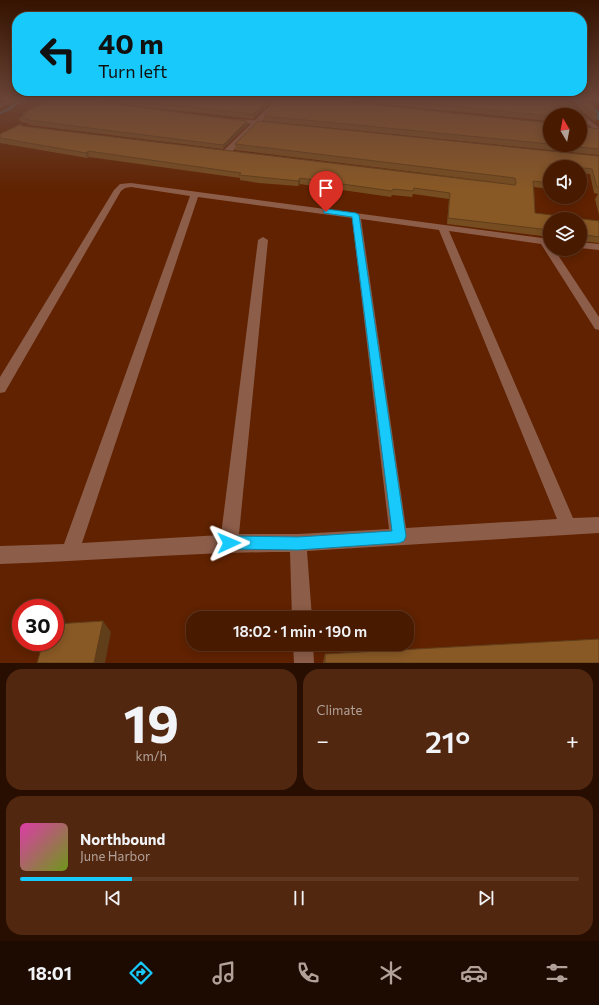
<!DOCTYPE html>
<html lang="en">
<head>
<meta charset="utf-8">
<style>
	:root { --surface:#481a00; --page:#52270f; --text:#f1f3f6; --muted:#b1a199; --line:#603822; --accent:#18cafc }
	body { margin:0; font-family:Commissioner,sans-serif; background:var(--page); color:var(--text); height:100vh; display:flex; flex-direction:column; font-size:15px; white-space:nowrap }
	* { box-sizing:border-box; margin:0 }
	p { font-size:13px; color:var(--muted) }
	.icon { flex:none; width:22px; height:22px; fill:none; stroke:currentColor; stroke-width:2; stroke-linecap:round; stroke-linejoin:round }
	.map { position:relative; height:663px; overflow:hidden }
	.side { display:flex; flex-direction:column; gap:6px; padding:6px; background:#280e00; flex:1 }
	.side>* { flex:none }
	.guide { position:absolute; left:12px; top:12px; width:575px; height:84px; border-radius:16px; box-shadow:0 2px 10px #0003,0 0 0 1px var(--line); background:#18cafc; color:#111; overflow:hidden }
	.needle { width:26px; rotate:350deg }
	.controls { position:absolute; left:543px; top:108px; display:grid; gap:8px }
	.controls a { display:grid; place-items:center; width:44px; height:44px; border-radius:50%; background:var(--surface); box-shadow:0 2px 10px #0003,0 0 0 1px var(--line); font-size:20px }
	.speed { position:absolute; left:12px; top:599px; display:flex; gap:8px; font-size:20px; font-weight:700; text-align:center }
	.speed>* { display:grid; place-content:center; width:52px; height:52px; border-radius:50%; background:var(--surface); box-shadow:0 2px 10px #0003,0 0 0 1px var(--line); line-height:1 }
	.speed .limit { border:6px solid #d22; background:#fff; color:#111 }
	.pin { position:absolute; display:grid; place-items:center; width:34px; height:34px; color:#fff; margin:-41px -17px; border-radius:50% 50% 50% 0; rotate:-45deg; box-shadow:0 0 4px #0007 }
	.pin .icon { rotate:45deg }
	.me { position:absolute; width:44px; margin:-22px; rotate:89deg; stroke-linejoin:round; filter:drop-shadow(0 0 3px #0008) }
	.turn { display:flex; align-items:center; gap:14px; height:84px; padding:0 20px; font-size:18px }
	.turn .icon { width:52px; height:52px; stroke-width:2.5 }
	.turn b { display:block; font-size:28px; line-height:34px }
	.big { font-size:30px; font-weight:600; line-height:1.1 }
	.side .card { flex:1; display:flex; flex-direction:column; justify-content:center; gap:6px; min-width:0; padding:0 14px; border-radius:16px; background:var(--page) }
	.side .dial { align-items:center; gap:0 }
	.dial b { font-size:52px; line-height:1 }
	.song { display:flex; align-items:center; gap:12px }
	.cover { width:48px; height:48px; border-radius:6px; background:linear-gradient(135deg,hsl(320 70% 55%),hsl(80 70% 35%)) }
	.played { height:4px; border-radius:2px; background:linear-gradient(90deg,var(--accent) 20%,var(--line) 20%) }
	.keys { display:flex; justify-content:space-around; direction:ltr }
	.heat { display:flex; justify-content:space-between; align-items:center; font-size:22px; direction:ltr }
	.side .tiles { flex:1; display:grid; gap:6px; grid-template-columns:1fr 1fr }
	.card:last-child { grid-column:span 2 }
	.trip { position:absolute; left:186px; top:611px; width:228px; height:40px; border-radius:16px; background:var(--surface); box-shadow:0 2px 10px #0003,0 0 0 1px var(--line); font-weight:600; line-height:40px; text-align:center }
	.tabs { display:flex; height:64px; justify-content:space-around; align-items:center; background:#1d0a00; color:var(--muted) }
	.tabs .icon { width:28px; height:28px }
	.tabs .active { color:var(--accent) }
	.tabs b { font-size:18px; color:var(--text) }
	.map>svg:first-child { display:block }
</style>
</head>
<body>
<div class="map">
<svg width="599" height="663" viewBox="0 0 599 663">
	<rect width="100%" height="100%" fill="#602200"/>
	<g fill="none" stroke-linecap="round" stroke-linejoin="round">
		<path fill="#257e9b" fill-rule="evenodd" d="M19,99H22L12,109L0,114V112L10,107Z"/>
		<path fill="#257e9b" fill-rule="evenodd" d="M571,99H583L599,111V120L595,118Z"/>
		<path fill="#8c5d49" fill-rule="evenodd" d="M10,99H17L0,108V104Z
			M277,99H283L262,121L276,123V125L258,124L229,155H223V151L251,124L229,120L230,119L255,120Z
			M531,99L567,101L599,128V133L580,118V115H576L563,104Z
			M592,99H599V103Z
			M131,183L550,239V249H554L599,317V330L595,329L541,244L449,231L573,518L599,517V533L307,551L312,618H292L290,552C193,552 97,561 0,564V546L64,544L190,196L131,187L125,188L121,191L5,392L0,393V377L114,190L120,184ZM198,197L352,218L389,529L298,534H239L268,240L263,237L258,240L221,535L82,543ZM361,219L439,230L557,519L406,528Z
			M580,242L599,244V250L580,248Z
			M293,644H313L314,663H294Z"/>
	</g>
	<path fill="#764d20" d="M76,99H275L253,119Z
		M334,99H544V100L556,104L588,120L586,125H581V126L599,129V155L264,121V116L550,123V145H580L550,115V121Z
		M580,102L597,116L595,122L578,108Z
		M23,113L247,121L248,125L223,149L29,125L28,123L21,122L19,118L24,115Z
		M22,126L513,184L235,150V144L599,156V215L595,199L598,194L594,193L590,174L580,173V167H550V189L534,187L535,213L599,221V243L580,241V219H550V237L447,224L449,199L413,194L412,197L392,195L391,197L300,184L298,186L259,183L240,180V178L89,157L87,158L0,143V134Z
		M325,654L599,663H323Z"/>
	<path fill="#603e1a" d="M270,99H275L253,119V114Z
		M247,121L248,125L223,149V145Z
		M88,151L89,157L87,158L86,153Z
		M300,178V184L298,186V181Z
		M103,621L111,632L105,663H94Z"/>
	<path fill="#895925" stroke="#603e1a" d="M53,99H71L247,121L223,145L27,120L30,119L19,118L27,114L23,113Z
		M116,99H270L253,114Z
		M281,99H317L550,123V144L264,116Z
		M381,99H544V100L555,101L556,104H568L577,111L580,112L588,120H581V126L599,129V149L557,145H580V115H550V116Z
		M580,102H592L597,116Z
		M258,121L599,156V188L597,187L592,169L550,164V183L533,181L535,213L599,221V237L580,234V219H550V230L448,218L450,193L414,188L413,191L393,189L392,191L300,178L298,181L259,177L239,175L241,173L88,151L86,153L0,138V134L21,124L22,126L515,185L516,183L515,178L235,144Z
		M103,621L94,663H37L43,642H55V624Z
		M599,639V663H325V654Z"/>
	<linearGradient id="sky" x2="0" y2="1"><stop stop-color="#351300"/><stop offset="0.52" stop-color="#694437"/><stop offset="1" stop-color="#694437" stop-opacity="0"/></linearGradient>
	<rect width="599" height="192" fill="url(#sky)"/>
	<path fill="#18cafc" stroke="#1083a4" d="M326,209L356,213L359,215L406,536L404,541L399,543L298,550L229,549L224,547L222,543L224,538L229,536L298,537L392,531L352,217L324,213V210Z"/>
</svg>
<div class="controls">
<a><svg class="needle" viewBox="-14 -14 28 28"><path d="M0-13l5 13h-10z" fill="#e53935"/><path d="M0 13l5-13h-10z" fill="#b1a199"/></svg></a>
<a><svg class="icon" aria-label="sound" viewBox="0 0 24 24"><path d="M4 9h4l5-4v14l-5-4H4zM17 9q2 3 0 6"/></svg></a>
<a><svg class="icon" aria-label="layers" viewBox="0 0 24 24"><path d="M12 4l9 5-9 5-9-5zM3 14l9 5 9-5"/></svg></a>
</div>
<div class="speed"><div class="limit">30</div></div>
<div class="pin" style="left:326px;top:212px;background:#d93025"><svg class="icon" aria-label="arrive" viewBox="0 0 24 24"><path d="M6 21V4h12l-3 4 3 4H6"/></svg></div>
<svg class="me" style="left:229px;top:543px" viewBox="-20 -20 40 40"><path d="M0-17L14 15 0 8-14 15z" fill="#18cafc" stroke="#fff" stroke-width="4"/></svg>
<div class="trip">18:02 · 1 min · 190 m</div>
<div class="guide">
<div class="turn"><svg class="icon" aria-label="left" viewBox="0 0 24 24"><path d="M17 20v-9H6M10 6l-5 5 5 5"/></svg><div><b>40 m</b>Turn left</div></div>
</div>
</div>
<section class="side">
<div class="tiles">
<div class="card dial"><b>19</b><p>km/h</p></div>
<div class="card"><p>Climate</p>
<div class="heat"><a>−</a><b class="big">21°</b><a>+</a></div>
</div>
<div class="card">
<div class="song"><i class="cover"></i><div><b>Northbound</b><p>June Harbor</p></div></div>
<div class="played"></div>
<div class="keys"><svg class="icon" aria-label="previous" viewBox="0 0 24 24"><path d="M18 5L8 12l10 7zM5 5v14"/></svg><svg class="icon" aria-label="pause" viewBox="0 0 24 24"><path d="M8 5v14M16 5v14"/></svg><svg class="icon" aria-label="next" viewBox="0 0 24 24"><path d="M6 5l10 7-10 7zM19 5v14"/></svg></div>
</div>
</div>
</section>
<nav class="tabs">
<b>18:01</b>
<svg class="icon active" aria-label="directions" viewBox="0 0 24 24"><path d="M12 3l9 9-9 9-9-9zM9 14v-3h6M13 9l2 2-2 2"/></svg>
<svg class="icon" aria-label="music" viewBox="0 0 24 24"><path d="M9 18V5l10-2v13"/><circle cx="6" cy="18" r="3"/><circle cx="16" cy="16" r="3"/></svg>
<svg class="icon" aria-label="phone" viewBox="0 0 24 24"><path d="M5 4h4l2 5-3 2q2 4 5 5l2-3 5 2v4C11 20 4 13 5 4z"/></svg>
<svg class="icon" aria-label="climate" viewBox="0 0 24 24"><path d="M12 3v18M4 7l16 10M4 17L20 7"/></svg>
<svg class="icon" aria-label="car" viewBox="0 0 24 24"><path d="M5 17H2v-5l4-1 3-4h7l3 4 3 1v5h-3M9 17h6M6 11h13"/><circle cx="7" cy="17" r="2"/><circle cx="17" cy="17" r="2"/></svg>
<svg class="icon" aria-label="filters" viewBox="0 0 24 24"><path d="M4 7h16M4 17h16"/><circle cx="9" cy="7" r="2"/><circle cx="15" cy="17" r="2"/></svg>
</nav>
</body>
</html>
